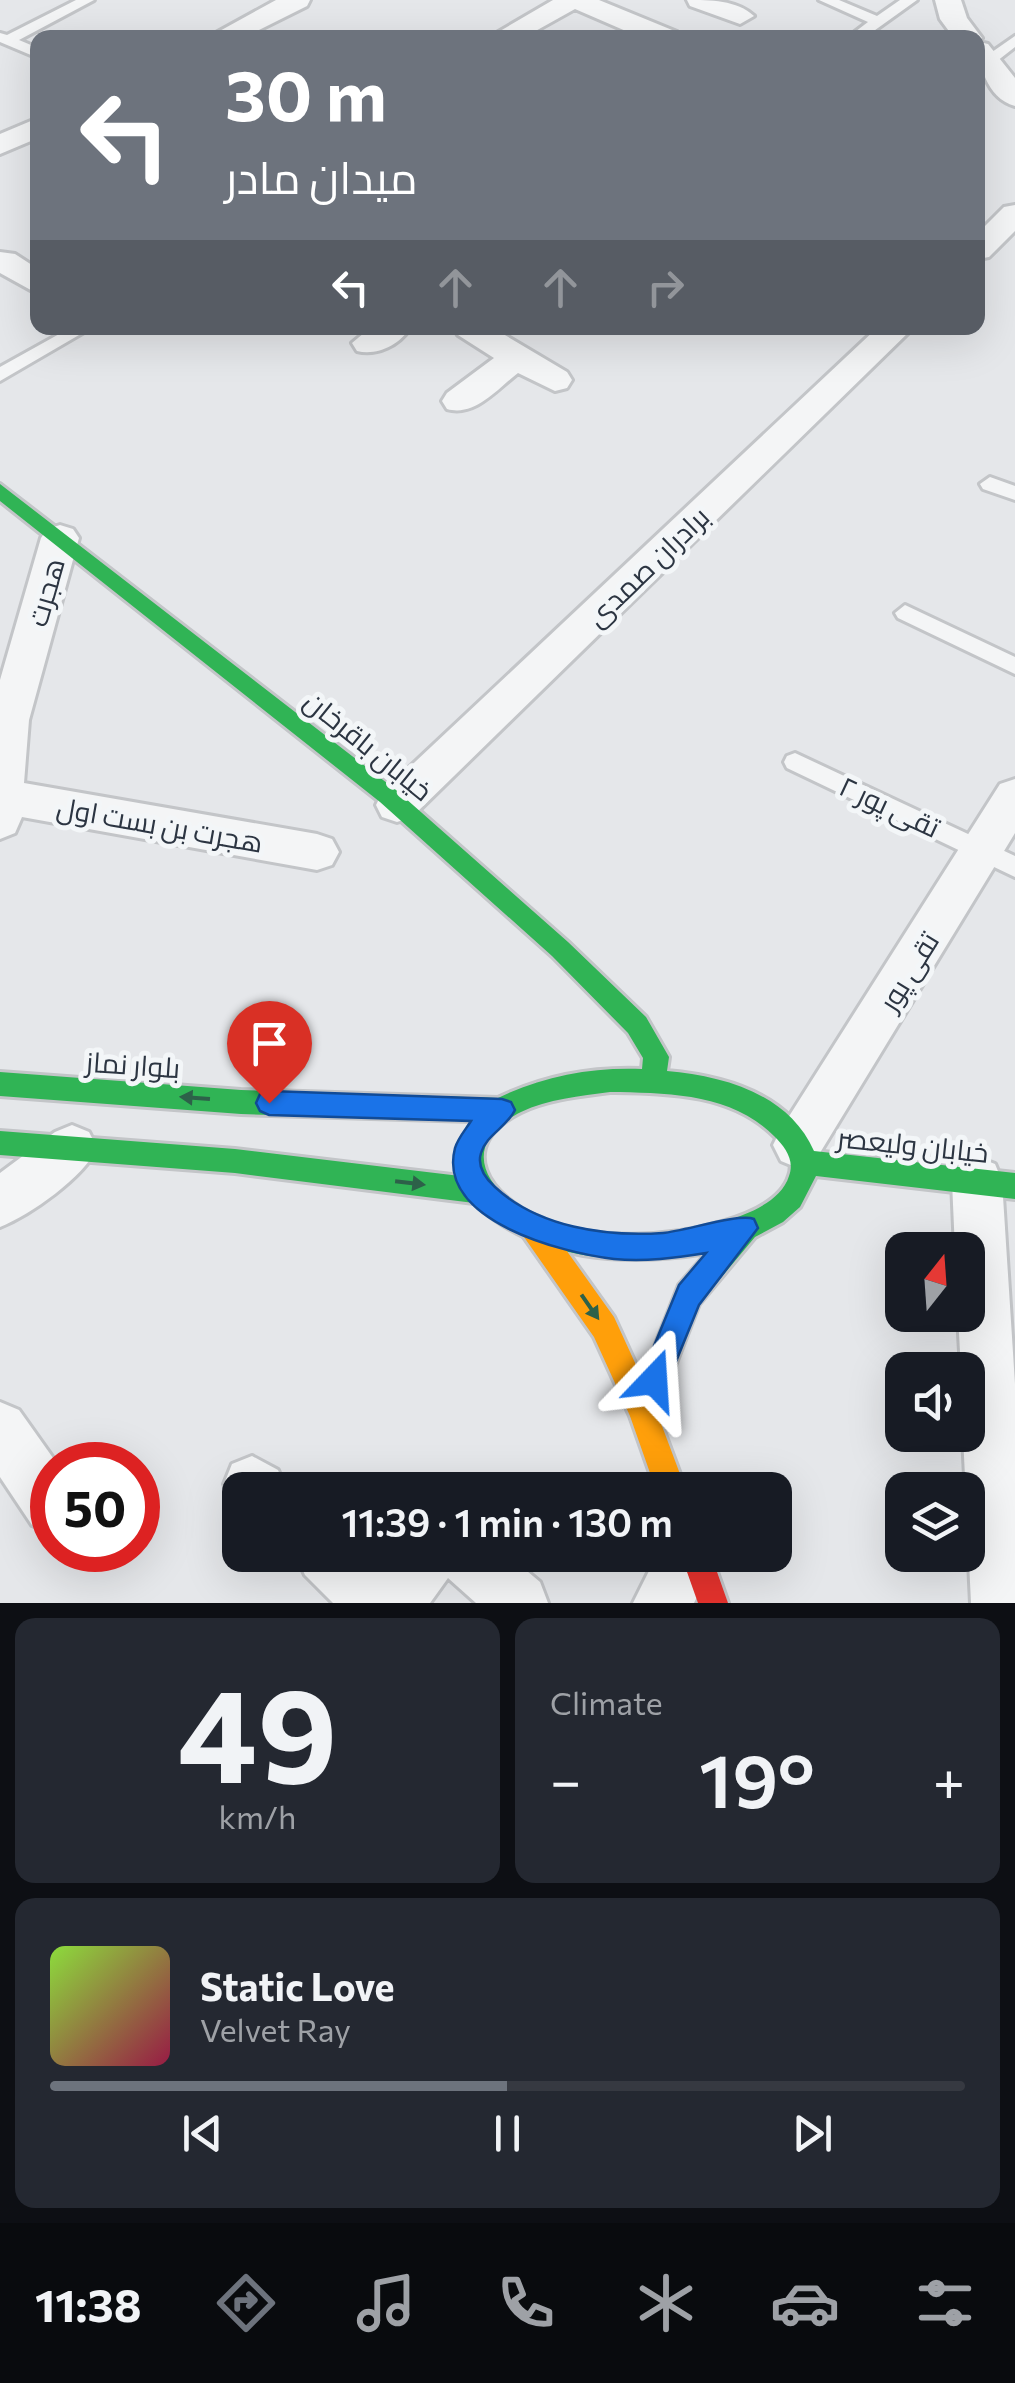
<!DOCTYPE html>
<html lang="en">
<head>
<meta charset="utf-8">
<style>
	:root { --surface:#171b24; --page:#242831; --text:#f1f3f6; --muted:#9ea1a6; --line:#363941; --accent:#6d737d }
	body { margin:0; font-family:Commissioner,Cairo,sans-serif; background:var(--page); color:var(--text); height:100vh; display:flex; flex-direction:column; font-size:38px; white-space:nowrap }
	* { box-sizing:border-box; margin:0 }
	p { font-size:32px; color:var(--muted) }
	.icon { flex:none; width:55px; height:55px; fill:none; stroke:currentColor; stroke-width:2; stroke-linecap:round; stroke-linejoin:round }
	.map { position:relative; height:1603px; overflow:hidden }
	.drawer { display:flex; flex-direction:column; gap:15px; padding:15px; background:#0d0f14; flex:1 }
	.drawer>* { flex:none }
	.banner { position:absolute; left:30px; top:30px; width:955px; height:305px; border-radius:20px; box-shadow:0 10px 40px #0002; background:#6d737d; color:#fff; overflow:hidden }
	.needle { width:65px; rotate:17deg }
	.controls { position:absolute; left:885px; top:1232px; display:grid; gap:20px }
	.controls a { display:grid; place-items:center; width:100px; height:100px; border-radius:20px; background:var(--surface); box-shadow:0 10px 40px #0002; font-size:50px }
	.speed { position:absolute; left:30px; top:1442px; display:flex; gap:20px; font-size:50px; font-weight:700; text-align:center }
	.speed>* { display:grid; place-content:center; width:130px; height:130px; border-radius:50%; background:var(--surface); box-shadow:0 10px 40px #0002; line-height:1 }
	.speed .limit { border:15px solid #d22; background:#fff; color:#111 }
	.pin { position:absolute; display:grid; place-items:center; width:85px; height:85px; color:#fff; margin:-102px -42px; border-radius:50% 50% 50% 0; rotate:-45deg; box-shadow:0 0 10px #0007 }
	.pin .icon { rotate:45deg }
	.me { position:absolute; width:110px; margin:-55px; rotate:20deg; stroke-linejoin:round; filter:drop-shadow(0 0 8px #0008) }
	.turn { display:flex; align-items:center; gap:35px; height:210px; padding:0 30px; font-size:45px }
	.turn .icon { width:130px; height:130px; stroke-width:2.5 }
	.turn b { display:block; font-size:70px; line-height:85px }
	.lanes { display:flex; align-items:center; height:95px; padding:0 30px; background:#0003; justify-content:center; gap:50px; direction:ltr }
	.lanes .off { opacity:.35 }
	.big { font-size:75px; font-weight:600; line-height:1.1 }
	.drawer .widget { flex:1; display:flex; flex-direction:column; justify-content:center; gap:15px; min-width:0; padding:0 35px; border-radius:20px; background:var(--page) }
	.drawer .dial { align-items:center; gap:0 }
	.dial b { font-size:130px; line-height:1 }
	.song { display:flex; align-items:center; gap:30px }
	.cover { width:120px; height:120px; border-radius:15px; background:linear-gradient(135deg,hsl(90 70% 55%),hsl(340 70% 35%)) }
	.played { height:10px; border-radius:5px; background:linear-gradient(90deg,var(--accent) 50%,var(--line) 50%) }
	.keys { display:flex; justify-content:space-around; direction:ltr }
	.heat { display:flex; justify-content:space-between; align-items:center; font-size:55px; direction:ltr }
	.drawer .tiles { flex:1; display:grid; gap:15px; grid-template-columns:1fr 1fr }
	.widget:last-child { grid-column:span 2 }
	.trip { position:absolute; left:222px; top:1472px; width:570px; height:100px; border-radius:20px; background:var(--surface); box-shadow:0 10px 40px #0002; font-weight:600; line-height:100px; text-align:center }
	.tab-bar { display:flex; height:160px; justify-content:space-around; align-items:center; background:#090b0e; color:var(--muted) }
	.tab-bar .icon { width:70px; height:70px }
	.tab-bar .on { color:var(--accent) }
	.tab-bar b { font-size:45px; color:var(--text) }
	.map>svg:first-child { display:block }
</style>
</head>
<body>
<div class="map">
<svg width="1015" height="1603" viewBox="0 0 1015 1603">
	<rect width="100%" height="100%" fill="#e5e7ea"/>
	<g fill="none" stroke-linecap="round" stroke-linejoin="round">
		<defs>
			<path id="lane" d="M76,0H94L19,40L38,48V58L0,42V33L7,35Z
				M819,0H839L877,16L900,0H917L864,38H847L868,22Z
				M1015,36V47L992,65H982V59Z
				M70,328H91L0,381V367Z
				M990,477L1015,486V500L983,489L980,484Z
				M905,605L1015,657V674L898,618L895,613Z
				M795,753L1015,856V877L787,768L784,762L787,756Z"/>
			<path id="street" d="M276,0H310L307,6L243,38H207Z
				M553,0H599L677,32L680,38H642L575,9L523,38H488Z
				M687,0C710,0 737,0 754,16L740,24L690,6Z
				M935,0H961L967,18L982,38L979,42L988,44L1015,78V106C986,98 978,63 978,38H954L940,19Z
				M38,118V138L0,154V134Z
				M1015,205V231L989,257L978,259V233L1004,207Z
				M0,252L15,254L38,269V294L0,273Z
				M370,328H410C399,345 377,356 357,351L352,343Z
				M454,328H493L567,372L572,380L567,388L555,391L518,373C497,389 475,417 447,409L442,401L447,393L494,358L458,335Z
				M877,328H913L412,817L397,822L382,817L376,805L382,793Z
				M60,525L73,529L79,538L29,720L24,783L317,834L332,839L339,852L332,865L317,870L22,817L15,833L0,839V680L41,538L47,529Z
				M1015,779V833L815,1161L798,1168L781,1161L773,1145L781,1129L1000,784Z
				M72,1125L89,1132L97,1148C84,1177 30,1215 0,1227V1173L55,1132Z
				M977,1157L995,1164L1002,1181L1015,1384V1603H971L963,1435H968V1370H961L958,1315H968V1250H955L952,1181L959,1164Z
				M0,1402L19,1410L58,1465H52V1533L32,1525L0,1477Z
				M252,1456L278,1470L286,1490H240V1511L232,1504L224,1484L232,1464Z
				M296,1555H366L382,1571L394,1555H508L540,1582L548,1603H476L448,1578L430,1603H333L305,1575Z
				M657,1555H718L694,1603H633Z"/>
			<path id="fast" d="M0,484L396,790L568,942L646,1017L669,1057L667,1071C724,1076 789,1094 814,1151L1015,1173V1199L816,1176L800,1207L783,1222L755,1237L699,1304L653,1422L643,1426L633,1422L629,1412L679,1285L707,1253C623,1266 539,1262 474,1203L235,1173L0,1155V1131L235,1149L460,1176L458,1152L472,1121L241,1114L0,1096V1072L241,1090L498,1098C543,1076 592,1067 642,1069L643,1058L628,1033L552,956L380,802L0,501ZM610,1092C668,1093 731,1093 774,1136C785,1147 795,1160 789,1176C781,1202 746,1215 722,1222C668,1238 596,1241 542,1219C489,1197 453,1146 521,1112C548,1099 580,1096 610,1092Z"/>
			<path id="slow" d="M534,1215L544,1219L614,1317L653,1402L686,1490H656L630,1416L594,1337L524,1237L521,1228L524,1219Z"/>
			<path id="jam" d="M681,1555H711L728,1603H698Z"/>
		</defs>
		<use href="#lane" stroke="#c3c5c8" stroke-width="6"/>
		<use href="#street" stroke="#c3c5c8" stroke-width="6"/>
		<use href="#fast" stroke="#c3c5c8" stroke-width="6"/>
		<use href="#slow" stroke="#c3c5c8" stroke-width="6"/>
		<use href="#jam" stroke="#c3c5c8" stroke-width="6"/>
		<use href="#lane" fill="#f4f5f6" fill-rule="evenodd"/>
		<use href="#street" fill="#f4f5f6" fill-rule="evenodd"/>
		<use href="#fast" fill="#30b455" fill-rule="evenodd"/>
		<use href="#slow" fill="#ff9f0a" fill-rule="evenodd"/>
		<use href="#jam" fill="#e5322d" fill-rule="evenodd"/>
	</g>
	<defs><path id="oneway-solid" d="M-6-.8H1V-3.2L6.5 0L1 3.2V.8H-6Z" transform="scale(2.5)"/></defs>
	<g fill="#2d6149">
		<use href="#oneway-solid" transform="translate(195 1098) rotate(-176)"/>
		<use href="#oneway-solid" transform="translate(410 1183) rotate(7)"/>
		<use href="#oneway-solid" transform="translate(590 1307) rotate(55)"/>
	</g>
	<path fill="#1a73e8" stroke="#114b97" stroke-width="2.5" d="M269,1091L502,1099L511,1102L515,1110C507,1127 486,1135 481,1153C477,1166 485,1178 495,1187C538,1227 605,1237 663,1233C685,1231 739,1213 754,1219L758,1228L699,1305L664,1391L654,1395L644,1391L640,1380L679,1285L706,1253C675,1258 645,1262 614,1259C563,1253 436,1221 455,1148C458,1138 466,1129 471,1121L269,1115L260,1111L256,1103L260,1094Z"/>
	<g text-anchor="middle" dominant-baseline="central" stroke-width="10" stroke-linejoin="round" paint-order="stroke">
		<g font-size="28" fill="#2c3542" stroke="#f3f6f8">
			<text transform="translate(647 566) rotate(-44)">برادران صمدی</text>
			<text transform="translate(45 592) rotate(-74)">هجرت</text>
			<text transform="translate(369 745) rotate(39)">خیابان باقرخان</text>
			<text transform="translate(890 806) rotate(25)">تقی پور ۲</text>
			<text transform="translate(160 824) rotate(10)">هجرت بن بست اول</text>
			<text transform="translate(908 971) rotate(-58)">تقی پور</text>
			<text transform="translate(133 1064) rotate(4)">بلوار نماز</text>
			<text transform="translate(913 1144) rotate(6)">خیابان ولیعصر</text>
		</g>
	</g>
</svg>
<div class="controls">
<a><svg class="needle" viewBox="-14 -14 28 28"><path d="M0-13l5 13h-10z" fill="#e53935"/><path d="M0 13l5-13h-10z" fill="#9ea1a6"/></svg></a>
<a><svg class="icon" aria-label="sound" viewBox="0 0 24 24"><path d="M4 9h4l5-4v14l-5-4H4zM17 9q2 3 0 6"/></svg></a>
<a><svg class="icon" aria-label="layers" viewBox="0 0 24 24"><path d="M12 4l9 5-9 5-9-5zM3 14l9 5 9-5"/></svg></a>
</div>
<div class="speed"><div class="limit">50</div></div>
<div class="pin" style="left:269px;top:1103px;background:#d93025"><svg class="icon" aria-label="arrive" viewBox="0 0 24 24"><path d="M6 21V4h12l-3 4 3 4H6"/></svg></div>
<svg class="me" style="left:654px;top:1380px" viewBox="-20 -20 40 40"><path d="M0-17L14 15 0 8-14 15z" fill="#1a73e8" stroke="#fff" stroke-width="4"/></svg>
<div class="trip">11:39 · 1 min · 130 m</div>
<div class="banner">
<div class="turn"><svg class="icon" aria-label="left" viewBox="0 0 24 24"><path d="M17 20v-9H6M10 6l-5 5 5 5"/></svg><div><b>30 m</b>میدان مادر</div></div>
<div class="lanes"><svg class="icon" aria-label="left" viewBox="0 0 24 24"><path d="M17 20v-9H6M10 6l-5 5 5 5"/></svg><svg class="icon off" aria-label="ahead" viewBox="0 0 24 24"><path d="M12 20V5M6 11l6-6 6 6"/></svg><svg class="icon off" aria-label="ahead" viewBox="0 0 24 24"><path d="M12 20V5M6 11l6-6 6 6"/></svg><svg class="icon off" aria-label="right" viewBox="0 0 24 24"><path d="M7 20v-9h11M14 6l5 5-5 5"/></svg></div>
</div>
</div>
<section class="drawer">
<div class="tiles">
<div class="widget dial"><b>49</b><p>km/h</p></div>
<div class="widget"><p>Climate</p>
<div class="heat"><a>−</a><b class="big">19°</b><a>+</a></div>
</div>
<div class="widget">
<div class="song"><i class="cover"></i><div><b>Static Love</b><p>Velvet Ray</p></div></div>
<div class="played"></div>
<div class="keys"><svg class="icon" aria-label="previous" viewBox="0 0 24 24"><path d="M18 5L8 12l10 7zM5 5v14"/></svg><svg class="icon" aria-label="pause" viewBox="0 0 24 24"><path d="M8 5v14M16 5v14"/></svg><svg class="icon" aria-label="next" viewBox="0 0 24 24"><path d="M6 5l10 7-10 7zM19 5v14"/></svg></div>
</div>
</div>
</section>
<nav class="tab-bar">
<b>11:38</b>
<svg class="icon on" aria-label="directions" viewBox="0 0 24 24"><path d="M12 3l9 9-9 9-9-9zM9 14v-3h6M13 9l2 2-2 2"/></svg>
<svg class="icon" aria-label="music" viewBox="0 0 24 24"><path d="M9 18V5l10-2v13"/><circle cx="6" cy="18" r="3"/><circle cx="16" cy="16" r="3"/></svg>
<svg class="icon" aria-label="phone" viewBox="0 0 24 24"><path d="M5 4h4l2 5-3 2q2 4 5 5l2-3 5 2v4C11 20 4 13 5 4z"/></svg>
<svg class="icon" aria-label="climate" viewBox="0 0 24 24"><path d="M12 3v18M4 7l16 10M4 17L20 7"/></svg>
<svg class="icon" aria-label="car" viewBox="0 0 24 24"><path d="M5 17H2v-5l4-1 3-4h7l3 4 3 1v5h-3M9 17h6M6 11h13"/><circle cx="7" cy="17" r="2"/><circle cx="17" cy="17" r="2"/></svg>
<svg class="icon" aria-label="filters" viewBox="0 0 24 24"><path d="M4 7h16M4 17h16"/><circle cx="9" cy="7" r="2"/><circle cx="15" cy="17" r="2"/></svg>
</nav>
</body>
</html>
